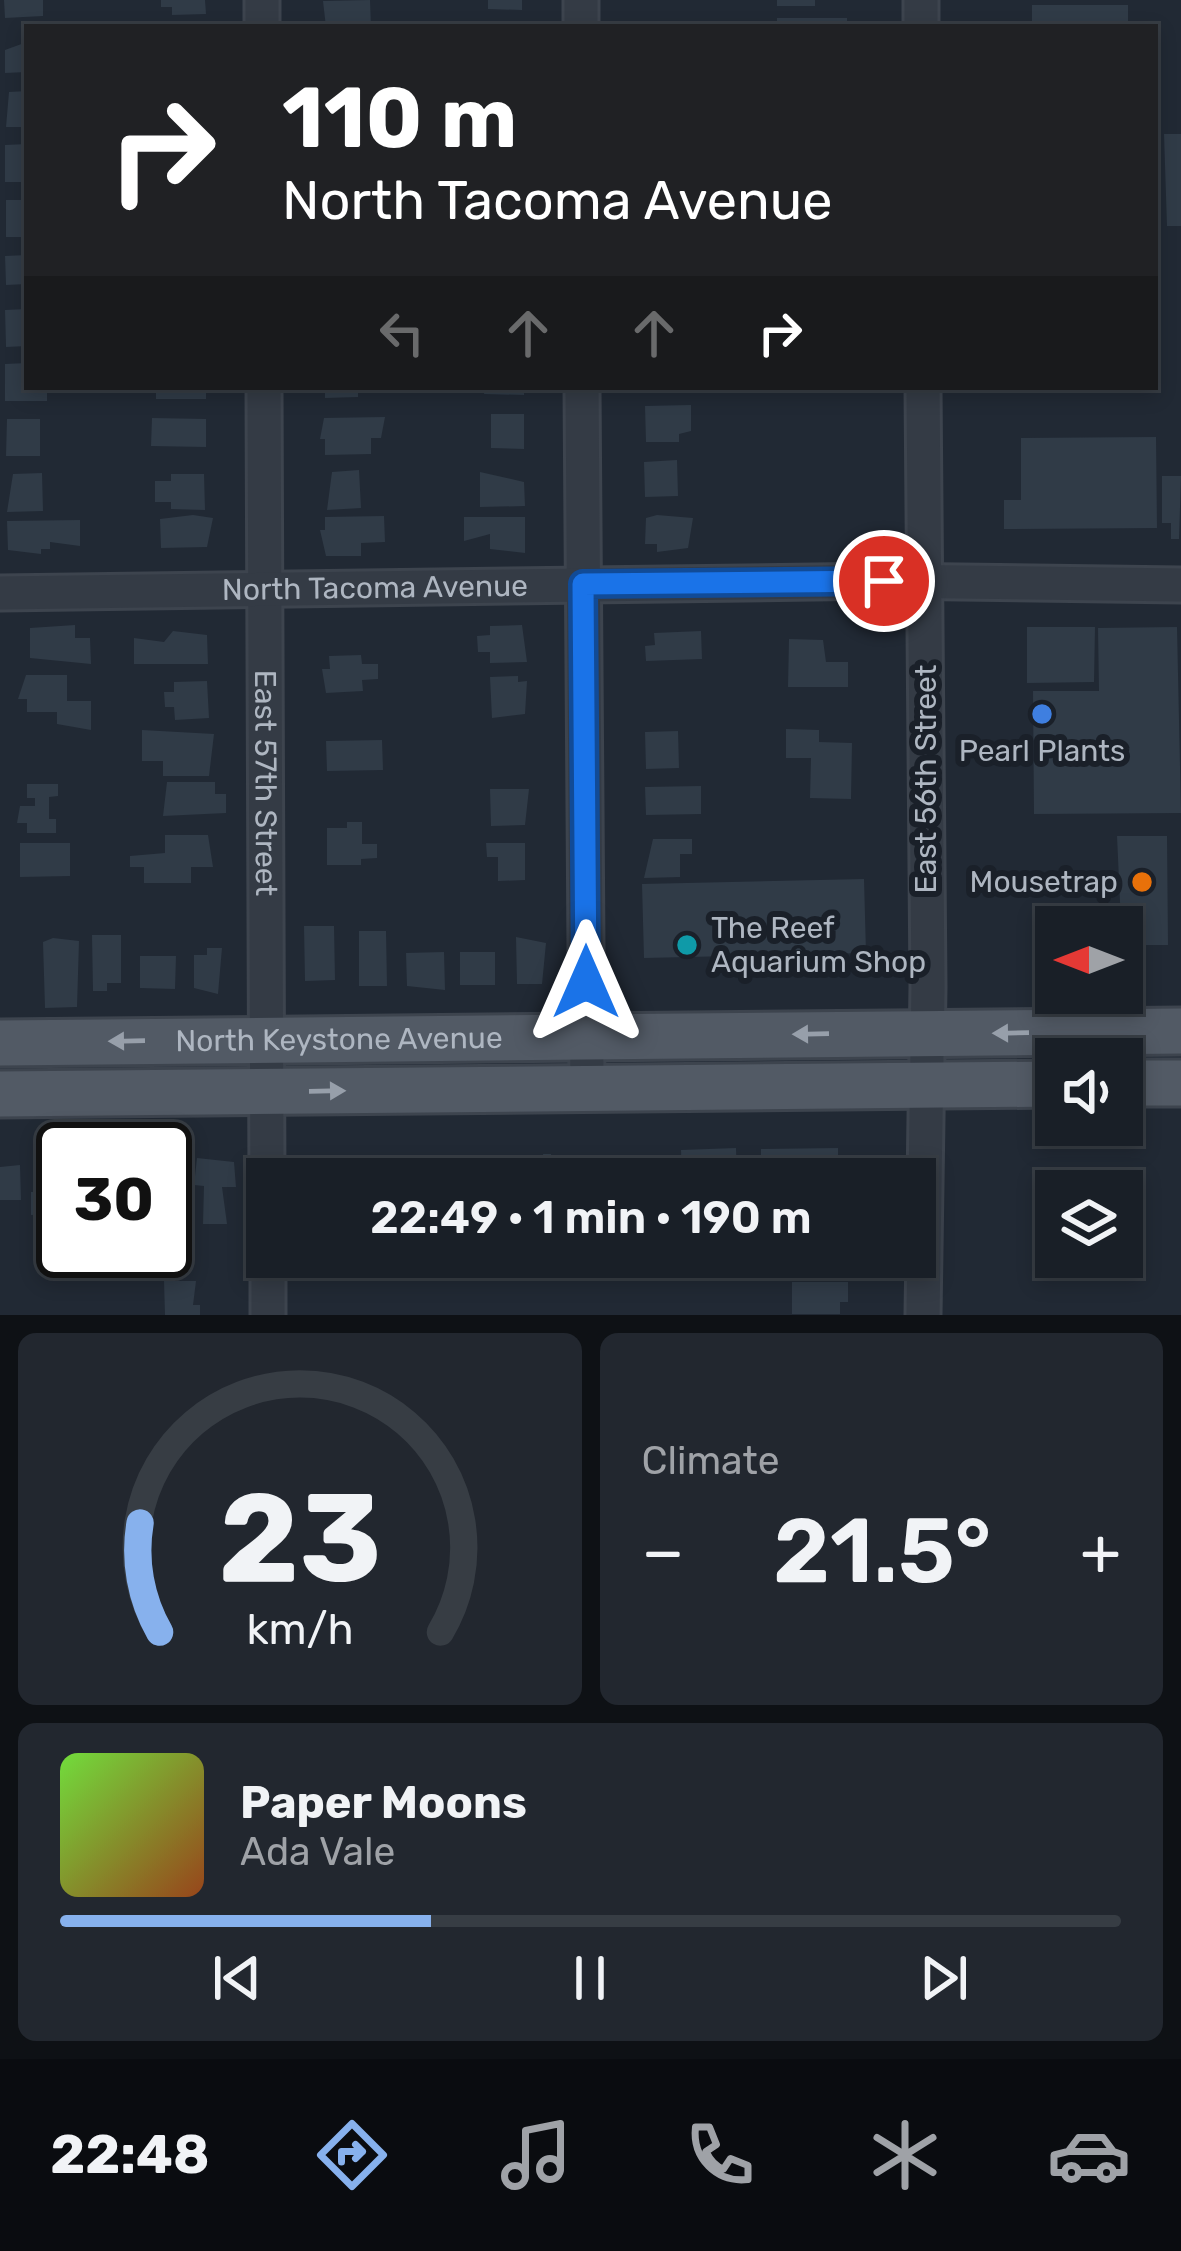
<!DOCTYPE html>
<html lang="en">
<head>
<meta charset="utf-8">
<style>
	:root { --surface:#191f27; --page:#22272f; --text:#f1f3f6; --muted:#9fa2a7; --line:#373d44; --accent:#87b1ed }
	body { margin:0; font-family:Rubik,sans-serif; background:var(--page); color:var(--text); height:100vh; display:flex; flex-direction:column; font-size:45px; white-space:nowrap }
	* { box-sizing:border-box; margin:0 }
	p { font-size:39px; color:var(--muted) }
	.icon { flex:none; width:66px; height:66px; fill:none; stroke:currentColor; stroke-width:2; stroke-linecap:round; stroke-linejoin:round }
	.map { position:relative; height:1315px; overflow:hidden }
	.side { display:flex; flex-direction:column; gap:18px; padding:18px; background:#0e1115; flex:1 }
	.side>* { flex:none }
	.banner { position:absolute; left:24px; top:24px; width:1134px; height:366px; border-radius:0px; box-shadow:0 6px 18px #0003,0 0 0 3px var(--line); background:#202124; color:#fff; overflow:hidden }
	.needle { width:78px; rotate:270deg }
	.buttons { position:absolute; left:1035px; top:906px; display:grid; gap:24px }
	.buttons a { display:grid; place-items:center; width:108px; height:108px; border-radius:0px; background:var(--surface); box-shadow:0 6px 18px #0003,0 0 0 3px var(--line); font-size:60px }
	.speed { position:absolute; left:36px; top:1122px; display:flex; gap:24px; font-size:60px; font-weight:700; text-align:center }
	.speed>* { display:grid; place-content:center; width:156px; height:156px; border-radius:50%; background:var(--surface); box-shadow:0 6px 18px #0003,0 0 0 3px var(--line); line-height:1 }
	.speed .limit { border:6px solid #111; border-radius:18px; background:#fff; color:#111 }
	.pin { position:absolute; display:grid; place-items:center; width:102px; height:102px; color:#fff; margin:-51px; border:6px solid #fff; border-radius:50%; box-shadow:0 3px 12px #0007 }
	.me { position:absolute; width:132px; margin:-66px; rotate:0deg; stroke-linejoin:round; filter:drop-shadow(0 0 9px #0008) }
	.turn { display:flex; align-items:center; gap:42px; height:252px; padding:0 60px; font-size:54px }
	.turn .icon { width:156px; height:156px; stroke-width:2.5 }
	.turn b { display:block; font-size:84px; line-height:102px }
	.lanes { display:flex; align-items:center; height:114px; padding:0 60px; background:#0003; justify-content:center; gap:60px; direction:ltr }
	.lanes .off { opacity:.35 }
	.big { font-size:90px; font-weight:600; line-height:1.1 }
	.side .card { flex:1; display:flex; flex-direction:column; justify-content:center; gap:18px; min-width:0; padding:0 42px; border-radius:18px; background:var(--page) }
	.side .dial { align-items:center; gap:0 }
	.dial svg { height:312px; overflow:visible; fill:none; stroke:var(--line); stroke-width:7; stroke-linecap:round; text-anchor:middle }
	.dial text { fill:var(--text); stroke:none }
	.song { display:flex; align-items:center; gap:36px }
	.cover { width:144px; height:144px; border-radius:18px; background:linear-gradient(135deg,hsl(100 70% 55%),hsl(20 70% 35%)) }
	.played { height:12px; border-radius:6px; background:linear-gradient(90deg,var(--accent) 35%,var(--line) 35%) }
	.keys { display:flex; justify-content:space-around; direction:ltr }
	.heat { display:flex; justify-content:space-between; align-items:center; font-size:66px; direction:ltr }
	.side .tiles { flex:1; display:grid; gap:18px; grid-template-columns:1fr 1fr }
	.card:last-child { grid-column:span 2 }
	.trip { position:absolute; left:246px; top:1158px; width:690px; height:120px; border-radius:0px; background:var(--surface); box-shadow:0 6px 18px #0003,0 0 0 3px var(--line); font-weight:600; line-height:120px; text-align:center }
	.tabs { display:flex; height:192px; justify-content:space-around; align-items:center; background:#0a0c10; color:var(--muted) }
	.tabs .icon { width:84px; height:84px }
	.tabs .active { color:var(--accent) }
	.tabs b { font-size:54px; color:var(--text) }
	.map>svg:first-child { display:block }
</style>
</head>
<body>
<div class="map">
<svg width="1181" height="1315" viewBox="0 0 1181 1315">
	<rect width="100%" height="100%" fill="#212934"/>
	<path fill="#303b47" d="M4,0H43V16L5,18Z
		M161,0H205L206,14L172,15V7H161Z
		M370,0L371,27H326L323,1Z
		M488,0H522V10L488,9Z
		M777,0H815V6H777Z
		M1032,5H1128V27H1032Z
		M777,18H847V27H777Z
		M27,42V72L5,73V50Z
		M27,91V127H6L9,92Z
		M1164,134H1181V226H1167Z
		M27,144V182H5V145Z
		M6,200H27V237H6Z
		M27,255V284L6,285L5,256Z
		M27,309V346L6,347L5,310Z
		M27,363V387H47V401H5V364Z
		M156,387H206V399H156Z
		M325,387H358V397L325,398Z
		M485,387H524V395L484,394Z
		M691,405V431L679,434V442H646L645,406Z
		M491,414H524V449L491,448Z
		M385,417L381,438H371V454L325,455V439H320L324,418Z
		M152,418L206,419V447L151,446Z
		M7,419H40V456H6Z
		M1156,437L1157,528L1004,529V500H1021V438Z
		M677,460L678,496L645,497L644,462Z
		M359,470L361,508L327,510L332,472Z
		M480,472L524,482L525,506L480,507Z
		M42,473L43,511L7,512L13,474Z
		M171,474H204L205,510L171,509V502H155V481H171Z
		M1162,476H1181L1179,539H1171V523H1162Z
		M193,515L213,518L207,547L161,548L160,519Z
		M657,515L693,518L688,548L657,552V544H645L646,518Z
		M384,516L385,542L361,543V556H326L320,530H325V517Z
		M464,517H525V553L490,549V534L464,541Z
		M80,520V546L50,542V549H41V554L8,550L7,521Z
		M75,625V638H90L91,664L30,658V628Z
		M522,625L527,662L490,663V652H478L477,636L490,635V626Z
		M1027,627H1095L1094,682L1027,683Z
		M1177,627L1181,813L1034,814L1033,691H1099L1098,628Z
		M173,631L207,635L208,664H134V638L164,642Z
		M701,631L702,659L646,661L645,646L655,645L654,633Z
		M789,639L823,640L826,662H848V687H788Z
		M361,655L362,664H378V679L362,680L363,691L326,693L322,669H330L329,656Z
		M26,675H67V701H91V730L57,724V712H27V699H18Z
		M518,676V682L527,681L525,714L492,718L490,677Z
		M207,681L209,718L175,720L174,707H165L164,692H174V682Z
		M786,729L819,730V742L852,743L851,799L810,798L811,758H786Z
		M142,730L214,734L209,776H163V761H142Z
		M678,731L679,768L646,769L645,732Z
		M382,740L383,770L327,771L326,741Z
		M167,782H215V794H226V813L163,816Z
		M27,784H58V796L49,797V819H56V833H27V823H17L20,806H35V798H27Z
		M701,786V814L646,815L645,787Z
		M490,789H529L525,825L491,826Z
		M347,822H362V844H377V858L361,859V865H327V828H347Z
		M165,835H208L213,867H191V883H144V867H130V856L165,853Z
		M1117,836H1167L1168,945H1122Z
		M653,839H692V854H680V877L644,878Z
		M20,843H70V876L20,877Z
		M486,843H525V880L498,881V857H487Z
		M864,879L866,953L644,958L642,884Z
		M1033,917H1104V927H1056V954H1033Z
		M304,926H334L335,980L305,981Z
		M359,931H386L387,986H359Z
		M92,935H121V983H107V991H93Z
		M516,937L546,943L542,984H517Z
		M53,938L79,941L77,1007L45,1008L43,942Z
		M207,948H222L218,994L194,988V955H207Z
		M444,952L445,990L407,986L406,953Z
		M460,952H495V985H460Z
		M140,956H176L175,989L140,988Z
		M736,1148L737,1179H682L681,1150Z
		M838,1148V1179H761V1149Z
		M543,1154H551V1179H527L526,1160H544Z
		M197,1158L234,1162L236,1187H222L227,1224H203L204,1186L194,1185Z
		M496,1159V1179H471V1160Z
		M385,1161V1179H341L361,1174V1162Z
		M418,1161H442V1179H418Z
		M606,1161V1179H583V1162Z
		M166,1163H186V1197H165Z
		M307,1163H331L332,1179H307Z
		M20,1165L21,1200H0V1167Z
		M63,1172V1214L31,1215V1192H41V1173Z
		M164,1281H196L193,1305H200V1315H165Z
		M792,1282H848V1302H840V1314H792Z"/>
	<g fill="none" stroke-linecap="round" stroke-linejoin="round">
		<defs>
			<g id="minor">
				<path d="M262,0V27"/>
				<path d="M581,0V27"/>
				<path d="M921,0V27"/>
				<path id="s1" d="M264,387L267,1179"/>
				<path d="M582,387L587,1088"/>
				<path id="s2" d="M0,593L884,581L1181,585"/>
				<path d="M268,1257V1315"/>
				<path d="M923,1315L928,987L923,387"/>
			</g>
			<g id="major">
				<path id="s3" d="M0,1043L1181,1031"/>
				<path d="M1122,1083H1181"/>
				<path d="M0,1094L1056,1084"/>
			</g>
		</defs>
		<use href="#minor" stroke="#3d444e" stroke-width="39"/>
		<use href="#major" stroke="#3d444e" stroke-width="51"/>
		<use href="#minor" stroke="#343b45" stroke-width="33"/>
		<use href="#major" stroke="#525a65" stroke-width="45"/>
	</g>
	<defs><path id="oneway-solid" d="M-6-.8H1V-3.2L6.5 0L1 3.2V.8H-6Z" transform="scale(3)"/></defs>
	<g fill="#979faa">
		<use href="#oneway-solid" transform="translate(1011 1033) rotate(179)"/>
		<use href="#oneway-solid" transform="translate(811 1034) rotate(179)"/>
		<use href="#oneway-solid" transform="translate(127 1041) rotate(179)"/>
		<use href="#oneway-solid" transform="translate(327 1091) rotate(-1)"/>
	</g>
	<g fill="none" stroke-linecap="round" stroke-linejoin="round">
		<defs>
			<path id="route" d="M586,982L583,584L884,581"/>
		</defs>
		<use href="#route" stroke="#114b97" stroke-width="30"/>
		<use href="#route" stroke="#1a73e8" stroke-width="21"/>
	</g>
	<circle fill="#3f7fe0" stroke="#1a2029" stroke-width="4.5" cx="1042" cy="714" r="12"/>
	<circle fill="#e8710a" stroke="#1a2029" stroke-width="4.5" cx="1142" cy="882" r="12"/>
	<circle fill="#0f9aa8" stroke="#1a2029" stroke-width="4.5" cx="687" cy="945" r="12"/>
	<g text-anchor="middle" dominant-baseline="central" stroke-width="12" stroke-linejoin="round" paint-order="stroke">
		<g font-size="30" fill="#aeb6c1" stroke="#1a2029">
			<text stroke="none"><textPath href="#s2" startOffset="375">North Tacoma Avenue</textPath></text>
			<text transform="translate(926 779) rotate(-90)">East 56th Street</text>
			<text stroke="none"><textPath href="#s1" startOffset="396">East 57th Street</textPath></text>
			<text stroke="none"><textPath href="#s3" startOffset="339">North Keystone Avenue</textPath></text>
		</g>
		<g font-size="30" fill="#aeb6c1" stroke="#1a2029">
			<text x="1042" y="751">Pearl Plants</text>
			<text x="1118" y="882" text-anchor="end">Mousetrap</text>
			<text x="711" y="928" text-anchor="start">The Reef<tspan x="711" dy="34">Aquarium Shop</tspan></text>
		</g>
	</g>
</svg>
<div class="buttons">
<a><svg class="needle" viewBox="-14 -14 28 28"><path d="M0-13l5 13h-10z" fill="#e53935"/><path d="M0 13l5-13h-10z" fill="#9fa2a7"/></svg></a>
<a><svg class="icon" aria-label="sound" viewBox="0 0 24 24"><path d="M4 9h4l5-4v14l-5-4H4zM17 9q2 3 0 6"/></svg></a>
<a><svg class="icon" aria-label="layers" viewBox="0 0 24 24"><path d="M12 4l9 5-9 5-9-5zM3 14l9 5 9-5"/></svg></a>
</div>
<div class="speed"><div class="limit">30</div></div>
<div class="pin" style="left:884px;top:581px;background:#d93025"><svg class="icon" aria-label="arrive" viewBox="0 0 24 24"><path d="M6 21V4h12l-3 4 3 4H6"/></svg></div>
<svg class="me" style="left:586px;top:982px" viewBox="-20 -20 40 40"><path d="M0-17L14 15 0 8-14 15z" fill="#1a73e8" stroke="#fff" stroke-width="4"/></svg>
<div class="trip">22:49 · 1 min · 190 m</div>
<div class="banner">
<div class="turn"><svg class="icon" aria-label="right" viewBox="0 0 24 24"><path d="M7 20v-9h11M14 6l5 5-5 5"/></svg><div><b>110 m</b>North Tacoma Avenue</div></div>
<div class="lanes"><svg class="icon off" aria-label="left" viewBox="0 0 24 24"><path d="M17 20v-9H6M10 6l-5 5 5 5"/></svg><svg class="icon off" aria-label="ahead" viewBox="0 0 24 24"><path d="M12 20V5M6 11l6-6 6 6"/></svg><svg class="icon off" aria-label="ahead" viewBox="0 0 24 24"><path d="M12 20V5M6 11l6-6 6 6"/></svg><svg class="icon" aria-label="right" viewBox="0 0 24 24"><path d="M7 20v-9h11M14 6l5 5-5 5"/></svg></div>
</div>
</div>
<section class="side">
<div class="tiles">
<div class="card dial"><svg viewBox="0 0 100 80">
<path d="M14 69A42 42 0 1 1 86 69"/>
<path d="M14 69A42 42 0 0 1 9 41" stroke="#87b1ed"/>
<text x="50" y="56" font-size="32" font-weight="700">23</text>
<text x="50" y="72" font-size="11">km/h</text>
</svg></div>
<div class="card"><p>Climate</p>
<div class="heat"><a>−</a><b class="big">21.5°</b><a>+</a></div>
</div>
<div class="card">
<div class="song"><i class="cover"></i><div><b>Paper Moons</b><p>Ada Vale</p></div></div>
<div class="played"></div>
<div class="keys"><svg class="icon" aria-label="previous" viewBox="0 0 24 24"><path d="M18 5L8 12l10 7zM5 5v14"/></svg><svg class="icon" aria-label="pause" viewBox="0 0 24 24"><path d="M8 5v14M16 5v14"/></svg><svg class="icon" aria-label="next" viewBox="0 0 24 24"><path d="M6 5l10 7-10 7zM19 5v14"/></svg></div>
</div>
</div>
</section>
<nav class="tabs">
<b>22:48</b>
<svg class="icon active" aria-label="directions" viewBox="0 0 24 24"><path d="M12 3l9 9-9 9-9-9zM9 14v-3h6M13 9l2 2-2 2"/></svg>
<svg class="icon" aria-label="music" viewBox="0 0 24 24"><path d="M9 18V5l10-2v13"/><circle cx="6" cy="18" r="3"/><circle cx="16" cy="16" r="3"/></svg>
<svg class="icon" aria-label="phone" viewBox="0 0 24 24"><path d="M5 4h4l2 5-3 2q2 4 5 5l2-3 5 2v4C11 20 4 13 5 4z"/></svg>
<svg class="icon" aria-label="climate" viewBox="0 0 24 24"><path d="M12 3v18M4 7l16 10M4 17L20 7"/></svg>
<svg class="icon" aria-label="car" viewBox="0 0 24 24"><path d="M5 17H2v-5l4-1 3-4h7l3 4 3 1v5h-3M9 17h6M6 11h13"/><circle cx="7" cy="17" r="2"/><circle cx="17" cy="17" r="2"/></svg>
</nav>
</body>
</html>
